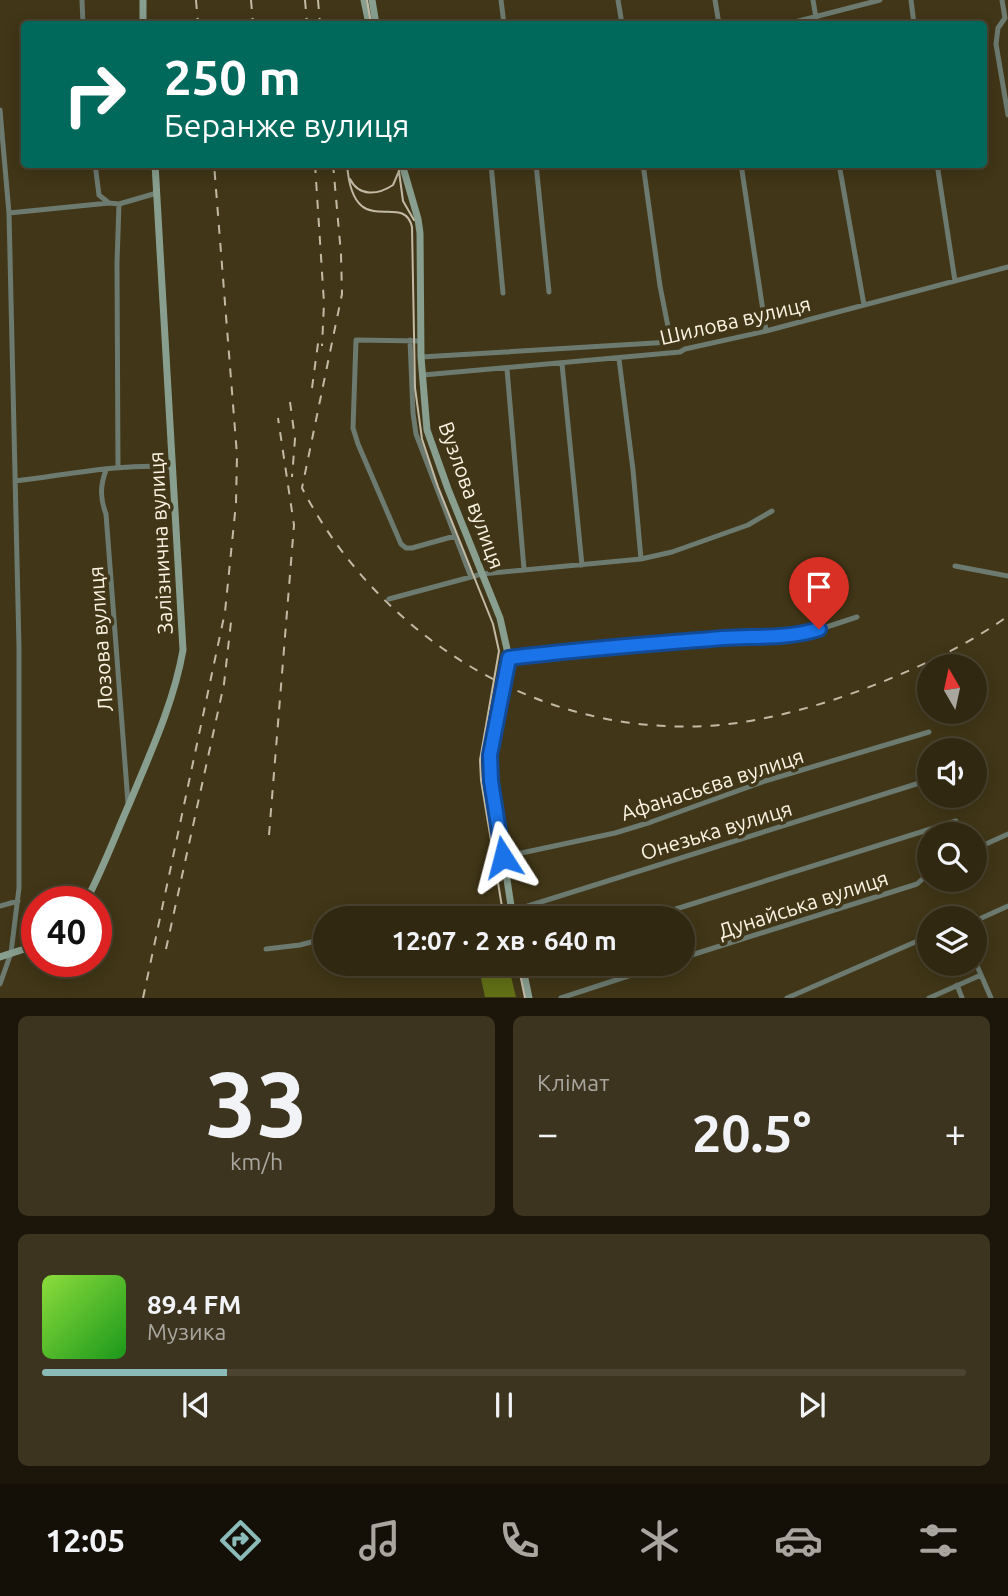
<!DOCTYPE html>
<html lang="uk">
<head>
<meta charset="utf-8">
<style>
	:root { --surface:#312811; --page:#3d341f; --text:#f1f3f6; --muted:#a8a69f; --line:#4c4431; --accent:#8bbbb9 }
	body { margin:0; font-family:Ubuntu,sans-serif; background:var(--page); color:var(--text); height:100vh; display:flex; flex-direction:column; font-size:26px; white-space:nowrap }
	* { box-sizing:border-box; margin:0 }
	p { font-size:23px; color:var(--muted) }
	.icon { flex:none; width:38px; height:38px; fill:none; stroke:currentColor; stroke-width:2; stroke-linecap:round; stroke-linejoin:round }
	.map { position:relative; height:998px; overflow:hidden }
	.sheet { display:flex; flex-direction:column; gap:18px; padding:18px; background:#1b1609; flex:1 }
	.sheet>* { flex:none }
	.top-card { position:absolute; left:21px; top:21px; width:966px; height:147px; border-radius:7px; box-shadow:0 4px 18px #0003,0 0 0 2px var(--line); background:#00695c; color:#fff; overflow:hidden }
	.needle { width:46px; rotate:351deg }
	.controls { position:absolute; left:917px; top:654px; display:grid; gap:14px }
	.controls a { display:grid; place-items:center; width:70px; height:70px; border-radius:50%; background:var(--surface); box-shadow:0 4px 18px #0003,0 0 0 2px var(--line); font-size:35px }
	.speed { position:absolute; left:21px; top:886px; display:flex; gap:14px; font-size:35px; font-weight:700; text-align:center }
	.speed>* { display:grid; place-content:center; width:91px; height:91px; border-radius:50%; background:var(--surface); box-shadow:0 4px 18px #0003,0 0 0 2px var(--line); line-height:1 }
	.speed .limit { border:10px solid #d22; background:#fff; color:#111 }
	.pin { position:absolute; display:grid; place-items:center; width:60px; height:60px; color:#fff; margin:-72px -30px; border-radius:50% 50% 50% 0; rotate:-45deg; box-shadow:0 0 7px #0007 }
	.pin .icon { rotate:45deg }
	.me { position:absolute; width:77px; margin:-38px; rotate:351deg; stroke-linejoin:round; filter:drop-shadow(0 0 5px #0008) }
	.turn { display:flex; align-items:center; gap:24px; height:147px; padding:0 28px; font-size:32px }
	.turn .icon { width:91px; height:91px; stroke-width:2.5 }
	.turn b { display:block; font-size:49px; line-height:60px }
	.big { font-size:52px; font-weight:700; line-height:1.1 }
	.sheet .widget { flex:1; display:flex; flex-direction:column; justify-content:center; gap:10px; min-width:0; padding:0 24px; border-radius:10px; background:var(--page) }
	.sheet .dial { align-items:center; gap:0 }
	.dial b { font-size:91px; line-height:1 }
	.song { display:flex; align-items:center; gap:21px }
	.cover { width:84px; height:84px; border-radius:10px; background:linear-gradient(135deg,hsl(90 70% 55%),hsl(120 70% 35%)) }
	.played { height:7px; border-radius:4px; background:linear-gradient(90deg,var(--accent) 20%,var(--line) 20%) }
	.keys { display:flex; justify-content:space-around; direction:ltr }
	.heat { display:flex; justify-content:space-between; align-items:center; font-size:38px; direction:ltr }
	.sheet .tiles { flex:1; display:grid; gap:18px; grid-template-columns:1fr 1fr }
	.widget:last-child { grid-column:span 2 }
	.trip { position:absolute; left:313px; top:906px; width:382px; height:70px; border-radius:35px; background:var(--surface); box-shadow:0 4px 18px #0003,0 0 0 2px var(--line); font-weight:700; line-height:70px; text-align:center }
	.tabs { display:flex; height:112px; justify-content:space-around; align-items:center; background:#141007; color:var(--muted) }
	.tabs .icon { width:49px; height:49px }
	.tabs .on { color:var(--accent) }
	.tabs b { font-size:32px; color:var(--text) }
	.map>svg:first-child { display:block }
</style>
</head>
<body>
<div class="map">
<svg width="1008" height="998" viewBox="0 0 1008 998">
	<rect width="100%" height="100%" fill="#413617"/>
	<path fill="#627116" d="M478,964H508L516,997H485Z"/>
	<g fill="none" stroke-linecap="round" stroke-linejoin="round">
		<path stroke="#6c7a70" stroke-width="5" d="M82,0L83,24
			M501,0L504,24
			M618,0L622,24
			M715,0L719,24
			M813,0L817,24
			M911,0L914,24
			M1002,0L1005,18L998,28L996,44L1008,115
			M787,24L880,0
			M0,110L9,213L19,647V888L11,953L0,984
			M95,164L99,195L109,203
			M491,164L503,293
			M536,164L549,292
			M741,164L766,331
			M839,164L864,305
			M937,164L955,281
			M9,213L109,203L119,204L157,193
			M410,340L413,413L416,434L471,577
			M421,341L356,340L353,428L358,444L401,544L406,548H412L455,536
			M421,357L671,342L660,286L643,164
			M619,359L633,470L641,559
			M562,364L582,565
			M507,369L524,569
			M423,375L680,352L685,349L766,331L1008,267
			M118,468L117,263L119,204
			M106,470C100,486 100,498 106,514L128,803
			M15,481C67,475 120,463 173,467
			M955,566L1008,576
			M389,599L482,574L641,559L672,552L748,525L772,511
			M509,658L590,648L762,635L799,636L857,617
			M975,849L1008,834
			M503,857L615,833L651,822L765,781L929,732
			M0,906L18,901
			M432,919L502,908L512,911L929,780
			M644,919L956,821
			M975,921L1008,906
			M266,949L300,945L326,938
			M682,958L917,884L929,873
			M975,961L991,998
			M957,985L962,998
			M561,998L665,964
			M787,998L929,936
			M929,998L981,975"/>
		<path stroke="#889f8f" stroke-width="7" d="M143,0V24
			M364,0L369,24
			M372,0L376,24
			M402,164L418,219L420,233L421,357L427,430L448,489L500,618L509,658L505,686L494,727L490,768L513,919
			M86,901C103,869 115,836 130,802C150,754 174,702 183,650L155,164
			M0,957L37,945
			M522,964L529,998"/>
		<path stroke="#c2baa5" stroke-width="2" d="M367,0L371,24
			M347,164C353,245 403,189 412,227L415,388L422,439L438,487L493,624L499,651L480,760L481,780L504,919
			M398,164L403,201L414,220
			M350,179C359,197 378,195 393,185L399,171
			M518,964L525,998"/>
		<path stroke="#c2baa5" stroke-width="2" stroke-dasharray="9 9" stroke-linecap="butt" d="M196,0L198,24
			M251,0L253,24
			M305,0L307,24
			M318,0L320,24
			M315,164L324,303L322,346
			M333,164L341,254L342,294L302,488C386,650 567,752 750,721C795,713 840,699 882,682C926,664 969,644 1008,616
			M312,388L319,336
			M290,402L295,439L292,477
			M269,835L294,525L278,418
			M166,949L224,684L231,622
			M143,998L225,612L236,503L237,455L214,164"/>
	</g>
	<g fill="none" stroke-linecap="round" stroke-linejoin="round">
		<defs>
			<path id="route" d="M503,857L491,781L490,755L509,658C580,649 651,644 723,638C755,636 788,639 819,629"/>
		</defs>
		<use href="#route" stroke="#114b97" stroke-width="18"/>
		<use href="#route" stroke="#1a73e8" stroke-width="12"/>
	</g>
	<g text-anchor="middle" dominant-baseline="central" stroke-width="7" stroke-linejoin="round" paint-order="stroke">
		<g font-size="21" fill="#faf3e2" stroke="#413617">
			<text transform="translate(735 320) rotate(-13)">Шилова вулиця</text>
			<text transform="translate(472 495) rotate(70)">Вузлова вулиця</text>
			<text transform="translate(160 543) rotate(-93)">Залізнична вулиця</text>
			<text transform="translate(100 639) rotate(-94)">Лозова вулиця</text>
			<text transform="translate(712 784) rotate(-18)">Афанасьєва вулиця</text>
			<text transform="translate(716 830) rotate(-17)">Онезька вулиця</text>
			<text transform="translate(803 904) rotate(-18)">Дунайська вулиця</text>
		</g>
	</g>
</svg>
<div class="controls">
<a><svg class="needle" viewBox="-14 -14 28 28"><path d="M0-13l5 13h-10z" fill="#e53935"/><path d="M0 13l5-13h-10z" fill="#a8a69f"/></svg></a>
<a><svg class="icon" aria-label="sound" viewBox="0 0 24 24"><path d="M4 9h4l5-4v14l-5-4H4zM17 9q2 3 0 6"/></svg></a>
<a><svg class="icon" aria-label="search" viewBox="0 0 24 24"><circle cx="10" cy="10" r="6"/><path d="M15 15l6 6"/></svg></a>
<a><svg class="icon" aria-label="layers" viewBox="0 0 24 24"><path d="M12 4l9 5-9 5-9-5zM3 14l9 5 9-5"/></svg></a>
</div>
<div class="speed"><div class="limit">40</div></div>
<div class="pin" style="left:819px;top:629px;background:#d93025"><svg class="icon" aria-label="arrive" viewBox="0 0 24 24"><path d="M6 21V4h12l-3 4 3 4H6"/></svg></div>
<svg class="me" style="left:503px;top:857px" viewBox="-20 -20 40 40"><path d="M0-17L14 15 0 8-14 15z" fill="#1a73e8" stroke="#fff" stroke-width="4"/></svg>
<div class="trip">12:07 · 2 хв · 640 m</div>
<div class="top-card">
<div class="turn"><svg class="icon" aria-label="right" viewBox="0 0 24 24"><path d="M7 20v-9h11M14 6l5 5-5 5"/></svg><div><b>250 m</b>Беранже вулиця</div></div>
</div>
</div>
<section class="sheet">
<div class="tiles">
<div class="widget dial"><b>33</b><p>km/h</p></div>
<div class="widget"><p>Клімат</p>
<div class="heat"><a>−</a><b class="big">20.5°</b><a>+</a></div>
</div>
<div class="widget">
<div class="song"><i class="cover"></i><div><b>89.4 FM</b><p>Музика</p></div></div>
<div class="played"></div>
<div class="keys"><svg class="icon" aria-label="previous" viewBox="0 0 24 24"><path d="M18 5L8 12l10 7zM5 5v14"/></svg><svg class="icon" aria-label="pause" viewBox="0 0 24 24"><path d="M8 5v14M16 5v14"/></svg><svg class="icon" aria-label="next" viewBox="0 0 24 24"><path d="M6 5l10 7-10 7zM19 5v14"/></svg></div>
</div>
</div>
</section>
<nav class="tabs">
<b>12:05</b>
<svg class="icon on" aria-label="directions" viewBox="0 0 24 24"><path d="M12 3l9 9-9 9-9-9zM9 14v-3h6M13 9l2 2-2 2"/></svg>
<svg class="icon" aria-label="music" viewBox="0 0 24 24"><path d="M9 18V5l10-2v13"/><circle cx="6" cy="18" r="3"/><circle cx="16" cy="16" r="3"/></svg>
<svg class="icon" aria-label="phone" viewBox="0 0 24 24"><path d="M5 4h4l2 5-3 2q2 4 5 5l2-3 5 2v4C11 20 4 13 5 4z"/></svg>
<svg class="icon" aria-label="climate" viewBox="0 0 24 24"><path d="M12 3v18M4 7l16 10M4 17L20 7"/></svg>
<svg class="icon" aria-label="car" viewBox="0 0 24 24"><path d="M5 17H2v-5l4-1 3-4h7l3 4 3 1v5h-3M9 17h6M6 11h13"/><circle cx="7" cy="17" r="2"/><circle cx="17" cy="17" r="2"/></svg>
<svg class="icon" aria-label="filters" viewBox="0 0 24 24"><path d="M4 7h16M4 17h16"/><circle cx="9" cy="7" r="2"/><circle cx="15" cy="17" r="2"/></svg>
</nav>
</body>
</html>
